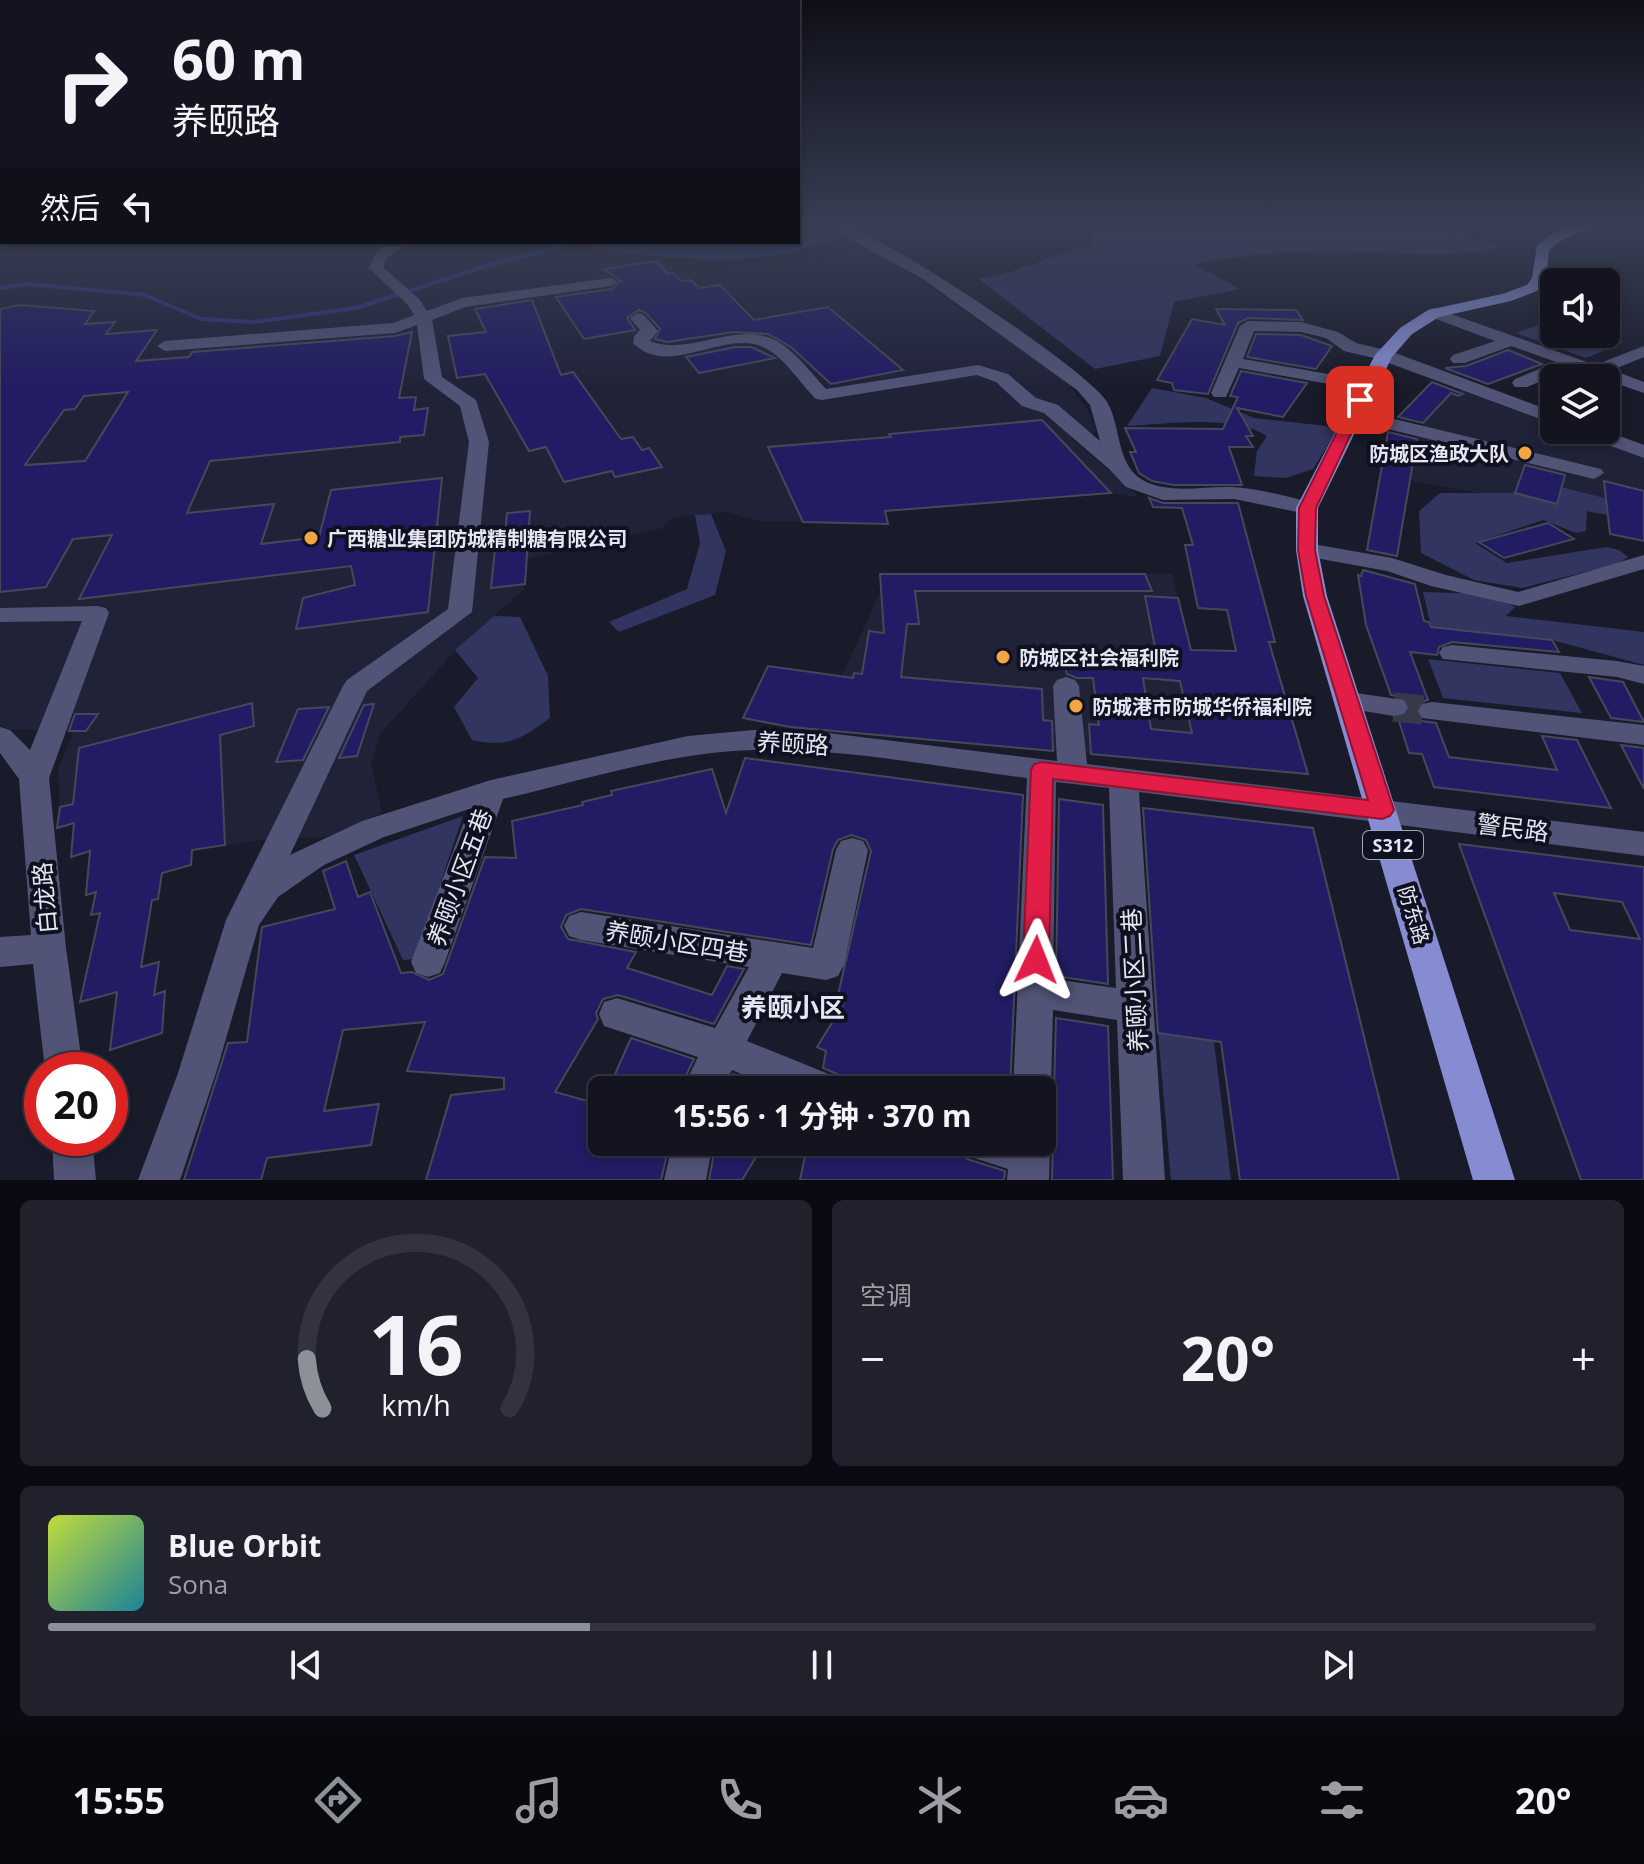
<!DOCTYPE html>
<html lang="zh">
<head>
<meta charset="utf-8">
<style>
	:root { --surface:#131420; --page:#20212d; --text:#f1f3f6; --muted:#9d9ea5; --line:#32333e; --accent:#8c9099 }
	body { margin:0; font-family:"Open Sans","Noto Sans SC",sans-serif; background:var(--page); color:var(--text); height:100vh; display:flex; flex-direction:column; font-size:30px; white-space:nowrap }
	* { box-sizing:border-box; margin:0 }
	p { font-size:26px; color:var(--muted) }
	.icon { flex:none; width:44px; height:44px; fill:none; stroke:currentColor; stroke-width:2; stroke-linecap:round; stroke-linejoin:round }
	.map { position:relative; height:1180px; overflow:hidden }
	.details { display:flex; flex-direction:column; gap:20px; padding:20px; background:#0a0b12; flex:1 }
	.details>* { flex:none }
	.hud { position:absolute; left:0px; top:0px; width:800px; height:244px; box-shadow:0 4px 12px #0003,0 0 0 2px var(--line); background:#131420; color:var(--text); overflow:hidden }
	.fabs { position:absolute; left:1540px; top:268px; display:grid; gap:16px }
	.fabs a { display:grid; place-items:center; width:80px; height:80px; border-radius:12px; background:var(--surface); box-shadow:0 4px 12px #0003,0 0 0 2px var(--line); font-size:40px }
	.speed { position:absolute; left:24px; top:1052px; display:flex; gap:16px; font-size:40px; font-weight:700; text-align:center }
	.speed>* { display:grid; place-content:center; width:104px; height:104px; border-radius:50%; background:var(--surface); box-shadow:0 4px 12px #0003,0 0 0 2px var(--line); line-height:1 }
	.speed .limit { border:12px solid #d22; background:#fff; color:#111 }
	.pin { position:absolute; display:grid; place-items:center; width:68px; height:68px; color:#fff; margin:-34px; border-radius:16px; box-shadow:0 4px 12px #0006 }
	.me { position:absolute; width:88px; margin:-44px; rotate:2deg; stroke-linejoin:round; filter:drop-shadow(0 0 6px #0008) }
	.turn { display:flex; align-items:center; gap:28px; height:168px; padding:0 40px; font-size:36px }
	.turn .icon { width:104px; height:104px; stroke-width:2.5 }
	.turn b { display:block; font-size:56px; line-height:68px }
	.then { display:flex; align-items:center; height:76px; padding:0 40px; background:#0003; gap:16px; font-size:30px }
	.big { font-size:60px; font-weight:700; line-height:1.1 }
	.details .card { flex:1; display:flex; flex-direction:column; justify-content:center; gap:12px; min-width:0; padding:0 28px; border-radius:12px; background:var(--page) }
	.details .dial { align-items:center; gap:0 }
	.dial svg { height:208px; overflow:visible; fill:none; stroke:var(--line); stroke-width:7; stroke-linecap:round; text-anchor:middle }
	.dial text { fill:var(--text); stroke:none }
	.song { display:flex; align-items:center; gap:24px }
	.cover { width:96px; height:96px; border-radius:12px; background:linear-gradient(135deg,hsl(70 70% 55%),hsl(190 70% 35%)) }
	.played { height:8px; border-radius:4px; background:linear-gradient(90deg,var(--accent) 35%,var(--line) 35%) }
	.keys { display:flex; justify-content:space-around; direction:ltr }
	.heat { display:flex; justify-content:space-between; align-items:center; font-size:44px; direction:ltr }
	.details .tiles { flex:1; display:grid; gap:20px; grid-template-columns:1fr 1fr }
	.card:last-child { grid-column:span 2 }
	.trip { position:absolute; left:588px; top:1076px; width:468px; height:80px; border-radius:12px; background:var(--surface); box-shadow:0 4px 12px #0003,0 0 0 2px var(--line); font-weight:700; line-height:80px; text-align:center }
	.menu { display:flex; height:128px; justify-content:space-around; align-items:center; background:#08080d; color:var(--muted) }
	.menu .icon { width:56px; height:56px }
	.menu .on { color:var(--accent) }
	.menu b { font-size:36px; color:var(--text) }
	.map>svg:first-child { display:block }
</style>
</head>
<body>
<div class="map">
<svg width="1644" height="1180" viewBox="0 0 1644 1180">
	<rect width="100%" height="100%" fill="#191b2a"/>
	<path fill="#202238" d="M0,224L2,242H557L587,250L661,260L685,273L811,260L864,243L1066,380L1089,412L1096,432L1071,438L1140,498L1111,493L886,511L889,524L758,521L728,512L672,518L663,528L527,559L524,589L455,651L380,734L371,763L382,813L326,837L260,840L192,850L195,790L57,828L60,807L58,769L74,731L5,729L0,725Z
		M1463,388L1554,423V430H1572L1644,456V522L1411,481L1419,427L1447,397Z
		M880,574H1172L1190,645L1155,643V649L1159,680L1180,681L1192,733L1089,724L1091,754L1053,751L1051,721L849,703L841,677L881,591Z"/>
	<path fill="#32355f" d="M798,224H849L823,233L797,253L724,261L600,252L570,242H798Z
		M1088,224H1426L1503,247C1450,259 1396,252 1342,251C1292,251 1243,254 1194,264L1240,289L1174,302L1160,356L1095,369L979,279C1019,273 1054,254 1093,244L1092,227Z
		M1554,319V334H1600L1624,342L1586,358L1516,333Z
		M1152,388L1206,398L1254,418L1326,426L1336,432L1313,469L1286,478L1254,476L1257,451L1267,436C1234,414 1167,424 1127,426Z
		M1561,487L1644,508V522L1587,511L1586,531L1576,533L1543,520L1475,543L1507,563L1606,547L1619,550L1628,557L1620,563L1522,588L1474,580L1421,553L1419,511L1440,493H1515L1556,504Z
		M711,514L726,551L715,595L619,632L609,622L687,589L700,543L695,515Z
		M1423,592L1490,594L1515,607L1506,616L1644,632V665L1552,640L1431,627Z
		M494,616L520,617L548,676L550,718C521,739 508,748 472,740L454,707L478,678L455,650Z
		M1428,659L1560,673L1582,713L1443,698Z
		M463,816L415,959L403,960L354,855Z
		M1158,1033L1214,1041L1231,1180H1171Z"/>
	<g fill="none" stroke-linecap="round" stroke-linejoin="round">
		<path stroke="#33327d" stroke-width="4" d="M722,242C768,265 824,241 867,224
			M0,288L28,284L145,295L201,319L254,322L356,308L483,267L577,242"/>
	</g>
	<path fill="#221c64" stroke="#454859" stroke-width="2" fill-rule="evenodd" d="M656,261L668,274L673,273L681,281L691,280L699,288L720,285L754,320L828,307L903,370L831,384L791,347L768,334L734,332L667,342L655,339L660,329L646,313L639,310L627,318L635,330L584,339L556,297L612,289L621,281L604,269Z
		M532,300L561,375L573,372L621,439L633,437L642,450L649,448L662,467L615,477L612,471L564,482L546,447L529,451L485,374L457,378L448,336L486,332L475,309Z
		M20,305L94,311L85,324L115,322L106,334L157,330L136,361L189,357L192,352L395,336L412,332L399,398L416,397L414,410L428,408L424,435L400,437V442L210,461L187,513L274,504L261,544L319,537L331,490L442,478L428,612L296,629L303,598L355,585L351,566L79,599L112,535L73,539L46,587L0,592V309ZM128,392L85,461L25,465L64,410L75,409L84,396Z
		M1216,309L1296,310L1303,320L1248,318L1238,323L1208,394L1174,390L1172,383L1157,380L1192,319L1225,325Z
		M1256,334L1301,335L1332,346L1316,369L1247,357Z
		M735,347H751L775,358L699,373L686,357Z
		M1508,350L1542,364L1488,384L1445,368L1466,366Z
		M1241,371L1307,383L1283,417L1237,408L1253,436H1246L1253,447H1229L1242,485H1174L1152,481L1139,473L1130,452H1136L1125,428L1223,429L1238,397L1230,396Z
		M1432,382L1463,394L1458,396L1451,393L1423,423L1398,417Z
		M1042,420L1111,493L885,511L888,524L803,522L768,447L891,437L889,434Z
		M1388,432L1417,439L1397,556L1367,550Z
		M1525,465L1565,475L1557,504L1515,493Z
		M1604,481L1644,491V541L1610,534Z
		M1149,498L1163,503H1238L1275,642H1269L1308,774L1091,754L1089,724L1099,725L1093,678H1077L1067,674L1061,653L1156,652L1145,596L1178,598L1191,650L1236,651L1227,610L1198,608L1185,545H1193L1182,508L1153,507ZM1143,678L1180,681L1192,733L1151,729Z
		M530,511L525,584L491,588L495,549L504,548L507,513Z
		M1548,523L1574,539L1504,558L1479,542Z
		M1363,570L1415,584L1424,621L1429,622L1431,627L1552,640L1559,652L1452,642L1439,647L1437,655L1410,652L1428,700L1419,703L1415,712L1422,721L1436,723L1449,757L1557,770L1542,736L1577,740L1611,808L1434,787L1422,754L1409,753L1398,718L1407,715L1411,706L1404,697L1391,695L1366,625L1358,575L1361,576Z
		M880,574H1145L1152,591H915L919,624H907L901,677L1042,689L1043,720L1052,721L1053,751L790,727L743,718L768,666L853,678L854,673L862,674L869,631L884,633Z
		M1589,677L1623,682L1644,722L1611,718Z
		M252,703L254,726L220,735L225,845L192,850L191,865L162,873L158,899L152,900L141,967L159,962L154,995L165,991L162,1033L110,1050L117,992L80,1002L100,913L91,915L96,892L86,895L90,851L71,857L74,823L57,828L60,807L73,804L79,748Z
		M374,704L357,756L339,758L364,705Z
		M329,707L303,760L276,762L298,709Z
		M75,714H98L86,731H69Z
		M1621,745L1644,748V789Z
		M745,758L1023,795L1010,1090H855L842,1083L837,1074L823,1068L826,1051L817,1047L846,1000L838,995L871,851L866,840L851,835L838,840L833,849L811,945L581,909L566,915L561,927L568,939L636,952L627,968L712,995L727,966L744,969L714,1024L618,995L603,999L596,1013L598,1019L555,1092L602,1105V1142H670L661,1180H426L451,1095L504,1089V1078L407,1071L425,1022L343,1030L324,1111L379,1104L371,1145L267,1158L261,1180H184L228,1043L247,1042L262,927L335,909L323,871L346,861L358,897L370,892L401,973L412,972L429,980L443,974L485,857L516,858L512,821L583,805L582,802L612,795L611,791L712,769L726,813Z
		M1059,799L1103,805L1108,984L1056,976Z
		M1143,808L1313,828L1399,1180H1240L1221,1042L1158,1033Z
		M1459,844L1644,867V1180H1581ZM1554,893L1622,902L1640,939L1570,930Z
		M1056,1018L1108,1026L1113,1180H1052L1053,1142L1042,1124V1107L1049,1104L1054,1090Z
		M631,1038L694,1059L679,1090H608Z
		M733,1074L770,1090H724Z
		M716,1142H765L742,1180H709Z
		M808,1142H953L960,1144L967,1159L1005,1171L1004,1180H800Z"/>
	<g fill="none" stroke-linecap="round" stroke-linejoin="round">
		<path stroke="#373948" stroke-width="29" stroke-dasharray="29 15" stroke-linecap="butt" d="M1394,707L1432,711"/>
		<path fill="#515476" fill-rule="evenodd" d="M822,224C827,224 834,223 840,224C881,233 1087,369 1107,402C1121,425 1116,463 1141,479C1167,495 1203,486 1231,487C1258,488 1288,497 1315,503L1318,508L1307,514L1234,499L1163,500L1126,487L1109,469L1044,413L1022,406L996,382L977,375L822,400L816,399C800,383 786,360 767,349C727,326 670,380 633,343L634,336L640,330L630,318L638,313L644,315L658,331L650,341C693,358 741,315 783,345C799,356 812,374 826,389L978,365L1008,374L1036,398L1058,405L1100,441L1090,405L1077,390L923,279Z
			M391,242H408L387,258L383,267L419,299L427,311L462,298L611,278L618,282L611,286L465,307L432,320L442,377L476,400L489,442L472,612L367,691L290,855L362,821L491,780L688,736L753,730L820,732L1057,761L1053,686L1057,680L1066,677L1075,680L1079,686L1087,764L1644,832V856L1139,792L1165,1180H1123L1117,1020L1053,1010L1051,1090L1046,1103L1042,1104V1090H1013L1027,778C937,767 845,748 754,750C670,752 585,780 503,799L445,962L440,973L428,977L416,973L411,962L469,809L384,837L324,865L278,897L259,925L216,1073L180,1180H138L178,1073L226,920L343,686L347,680L448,609L469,442L460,406L424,379L417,325L395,333L165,351L157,346L165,341L393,323L414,315L408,305L369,268L376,252ZM1056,782L1109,788L1116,988L1053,979Z
			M1434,308L1595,365L1644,346V357L1612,370L1644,382V393L1572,368L1527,387H1515L1512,383L1515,379L1556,362L1511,346L1465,363H1453L1450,359L1453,355L1495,341L1428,316V310Z
			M1248,321L1301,322L1338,332L1356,343L1390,351L1554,412V424L1378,359L1344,351L1326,338L1301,332L1254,331L1243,359L1368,381L1377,386L1374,390L1368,391L1239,368L1226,397H1214L1211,393L1240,326Z
			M1353,409L1601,469L1604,473L1594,479L1346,419L1344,415Z
			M1575,430H1603L1644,445V458L1578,434Z
			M1307,543L1392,558L1446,575L1518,592L1644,555V569L1519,606L1431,586L1387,571L1299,555L1296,550L1299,545Z
			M97,606L106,608L109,613L49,778L66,948L83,1070H45L33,964L0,967V937L31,935L19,779L0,753V727L10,730L30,750L82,621L0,622V608Z
			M1452,645L1617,661L1644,666V684L1617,677L1443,659L1439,653L1443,647Z
			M1349,692L1404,700L1408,707L1404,714L1394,716L1339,707L1335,701L1339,695Z
			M1432,702L1644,725V745L1422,718L1418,711L1422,704Z
			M852,838L863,841L868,850L844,965L838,976L826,980L782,973L747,1041L836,1077L841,1090H778L732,1070L721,1090H682L698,1057L604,1026L599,1014L604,1002L617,998L715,1028L749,967L581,940L569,936L564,926L569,916L581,912L813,948L836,850L841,841Z
			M1042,1127L1050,1142L1049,1180H1007L1008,1169L968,1156L962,1142H1042Z
			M52,1138H92L96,1180H54Z
			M673,1142H713L706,1180H664Z"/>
		<path fill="#868cd2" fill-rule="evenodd" d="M1578,224H1596L1562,240L1549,250L1546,278L1537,291L1511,301L1439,317L1412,334L1392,357L1318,508V550L1327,596L1515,1180H1473L1303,596L1296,550V508L1375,355L1400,328L1428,310L1502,294L1527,285L1532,278L1537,245L1552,234Z"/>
	</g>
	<linearGradient id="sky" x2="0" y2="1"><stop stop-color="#0e0f17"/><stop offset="0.58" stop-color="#383f55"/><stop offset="1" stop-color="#383f55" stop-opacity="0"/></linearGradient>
	<rect width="1644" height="389" fill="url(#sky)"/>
	<path fill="#e11d48" stroke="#92132f" stroke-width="2" d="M1360,396L1367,400L1316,508L1315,550L1324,596L1394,810L1390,816L1382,819L1053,779L1049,960L1045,968L1036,972L1027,968L1023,960L1031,770L1034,764L1042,762L1368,800L1306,596L1298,550L1299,508L1353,400Z"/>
	<g fill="#f2a542" stroke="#101120" stroke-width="3">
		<circle cx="1525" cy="453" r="8"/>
		<circle cx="311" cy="538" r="8"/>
		<circle cx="1003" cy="657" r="8"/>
		<circle cx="1076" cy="706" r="8"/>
	</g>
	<g text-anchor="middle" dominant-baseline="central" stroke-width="8" stroke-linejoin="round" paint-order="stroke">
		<rect fill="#101120" stroke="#a4a6b2" stroke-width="2" x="1363" y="831" width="60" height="28" rx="6"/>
		<g font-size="18" font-weight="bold" fill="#e4e6f1">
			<text x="1393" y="845">S312</text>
		</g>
		<g font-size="20" font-weight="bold" fill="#e4e6f1" stroke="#101120" text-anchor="start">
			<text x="1509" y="453" text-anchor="end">防城区渔政大队</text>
			<text x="327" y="538">广西糖业集团防城精制糖有限公司</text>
			<text x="1019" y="657">防城区社会福利院</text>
			<text x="1092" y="706">防城港市防城华侨福利院</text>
		</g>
		<g font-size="20" fill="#e4e6f1" stroke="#101120">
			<text transform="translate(1414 915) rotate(73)">防东路</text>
		</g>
		<g font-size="24" fill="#e4e6f1" stroke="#101120">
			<text transform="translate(793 743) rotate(3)">养颐路</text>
			<text transform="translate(1513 827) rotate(7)">警民路</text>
			<text transform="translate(459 877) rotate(-70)">养颐小区五巷</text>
			<text transform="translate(44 898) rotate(-95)">白龙路</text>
			<text transform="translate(677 941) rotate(9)">养颐小区四巷</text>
			<text transform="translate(1134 980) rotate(-93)">养颐小区二巷</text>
		</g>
		<g font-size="26" font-weight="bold" fill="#e4e6f1" stroke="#101120">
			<text x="793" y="1007">养颐小区</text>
		</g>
	</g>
</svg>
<div class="fabs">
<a><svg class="icon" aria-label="sound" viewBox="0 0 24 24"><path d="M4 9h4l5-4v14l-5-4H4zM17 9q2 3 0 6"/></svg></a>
<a><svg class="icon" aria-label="layers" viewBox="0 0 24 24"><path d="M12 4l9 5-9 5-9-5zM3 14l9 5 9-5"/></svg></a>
</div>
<div class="speed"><div class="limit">20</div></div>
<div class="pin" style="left:1360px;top:400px;background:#d93025"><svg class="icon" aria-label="arrive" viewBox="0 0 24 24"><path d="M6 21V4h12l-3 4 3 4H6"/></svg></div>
<svg class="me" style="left:1036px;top:960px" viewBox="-20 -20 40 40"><path d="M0-17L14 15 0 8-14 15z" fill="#e11d48" stroke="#fff" stroke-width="4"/></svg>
<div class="trip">15:56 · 1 分钟 · 370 m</div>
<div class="hud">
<div class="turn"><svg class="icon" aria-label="right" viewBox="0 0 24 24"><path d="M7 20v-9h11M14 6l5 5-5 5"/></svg><div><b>60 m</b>养颐路</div></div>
<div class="then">然后<svg class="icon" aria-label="left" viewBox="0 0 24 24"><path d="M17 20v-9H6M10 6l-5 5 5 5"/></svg></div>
</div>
</div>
<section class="details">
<div class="tiles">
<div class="card dial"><svg viewBox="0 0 100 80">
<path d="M14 69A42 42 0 1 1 86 69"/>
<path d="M14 69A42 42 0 0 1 8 50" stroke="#8c9099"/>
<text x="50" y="56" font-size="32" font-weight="700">16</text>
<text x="50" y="72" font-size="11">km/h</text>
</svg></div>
<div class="card"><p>空调</p>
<div class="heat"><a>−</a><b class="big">20°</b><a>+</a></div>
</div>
<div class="card">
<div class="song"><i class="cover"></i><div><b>Blue Orbit</b><p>Sona</p></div></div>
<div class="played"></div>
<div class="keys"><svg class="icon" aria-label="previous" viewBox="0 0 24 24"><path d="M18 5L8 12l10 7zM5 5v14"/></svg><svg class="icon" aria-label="pause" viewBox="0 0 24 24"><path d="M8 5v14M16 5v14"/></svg><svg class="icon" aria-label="next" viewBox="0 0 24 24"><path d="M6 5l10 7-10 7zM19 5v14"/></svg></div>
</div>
</div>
</section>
<nav class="menu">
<b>15:55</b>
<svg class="icon on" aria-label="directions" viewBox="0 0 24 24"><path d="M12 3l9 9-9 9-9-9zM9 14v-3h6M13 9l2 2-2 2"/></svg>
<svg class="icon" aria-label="music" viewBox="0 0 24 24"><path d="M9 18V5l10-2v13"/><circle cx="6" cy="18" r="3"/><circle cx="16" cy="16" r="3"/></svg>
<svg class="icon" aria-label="phone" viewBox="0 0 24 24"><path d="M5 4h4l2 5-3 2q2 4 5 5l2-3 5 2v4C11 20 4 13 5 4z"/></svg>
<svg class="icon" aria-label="climate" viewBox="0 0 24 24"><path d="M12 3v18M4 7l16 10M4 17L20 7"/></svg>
<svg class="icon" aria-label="car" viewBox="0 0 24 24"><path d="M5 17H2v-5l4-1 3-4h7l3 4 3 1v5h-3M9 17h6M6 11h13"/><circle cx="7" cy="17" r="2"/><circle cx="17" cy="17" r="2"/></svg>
<svg class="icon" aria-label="filters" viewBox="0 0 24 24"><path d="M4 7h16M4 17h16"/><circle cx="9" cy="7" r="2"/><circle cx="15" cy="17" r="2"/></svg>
<b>20°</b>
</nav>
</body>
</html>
